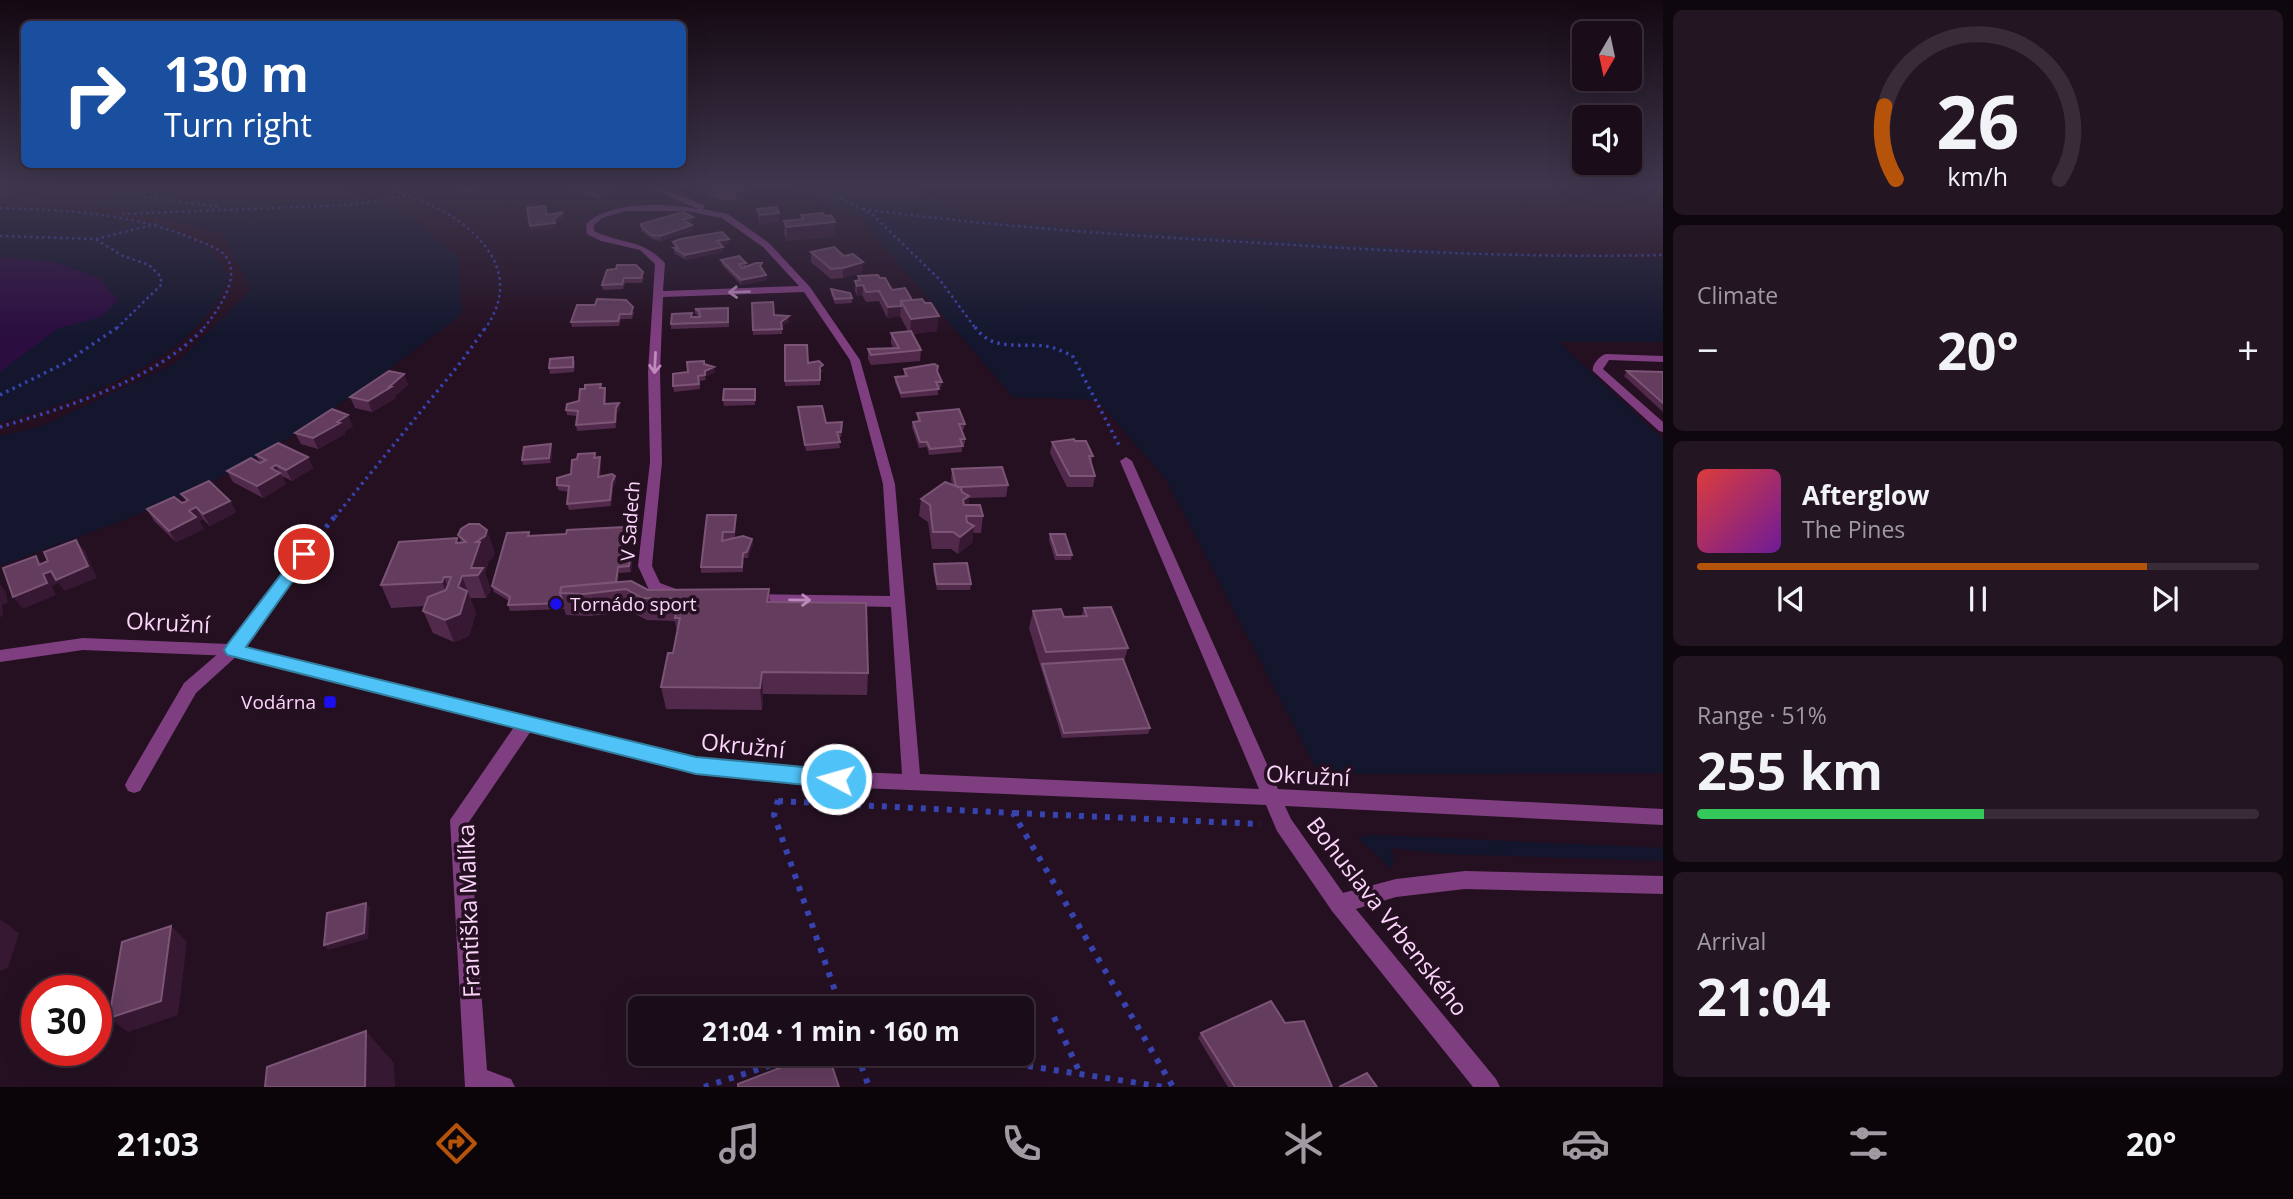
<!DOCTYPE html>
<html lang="en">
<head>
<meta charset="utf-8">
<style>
	:root { --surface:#1b0c19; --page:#241522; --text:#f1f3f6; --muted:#a09ba2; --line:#392c38; --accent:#b45309 }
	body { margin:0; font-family:"Open Sans",sans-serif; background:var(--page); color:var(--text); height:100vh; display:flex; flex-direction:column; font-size:26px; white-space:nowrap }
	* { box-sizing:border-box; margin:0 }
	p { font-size:23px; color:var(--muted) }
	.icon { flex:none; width:38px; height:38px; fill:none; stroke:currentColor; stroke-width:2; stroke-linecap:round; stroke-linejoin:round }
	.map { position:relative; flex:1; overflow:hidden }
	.drawer { display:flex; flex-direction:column; gap:10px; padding:10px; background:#0f070e; width:630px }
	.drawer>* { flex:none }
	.top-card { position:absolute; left:21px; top:21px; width:665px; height:147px; border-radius:10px; box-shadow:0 7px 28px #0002,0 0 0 2px var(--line); background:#1a4fa0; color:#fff; overflow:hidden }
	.needle { width:46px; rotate:189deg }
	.tools { position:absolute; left:1572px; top:21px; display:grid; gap:14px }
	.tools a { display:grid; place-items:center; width:70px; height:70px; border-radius:10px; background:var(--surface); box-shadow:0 7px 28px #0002,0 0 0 2px var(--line); font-size:35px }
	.speed { position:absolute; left:21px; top:975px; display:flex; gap:14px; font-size:35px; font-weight:700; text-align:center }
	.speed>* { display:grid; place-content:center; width:91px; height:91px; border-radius:50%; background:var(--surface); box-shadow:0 7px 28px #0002,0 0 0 2px var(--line); line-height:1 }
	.speed .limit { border:10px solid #d22; background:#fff; color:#111 }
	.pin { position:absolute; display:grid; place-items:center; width:60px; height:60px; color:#fff; margin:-30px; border:4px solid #fff; border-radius:50%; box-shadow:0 2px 7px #0007 }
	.me { position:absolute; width:77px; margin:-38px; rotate:276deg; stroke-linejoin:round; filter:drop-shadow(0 0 5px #0008) }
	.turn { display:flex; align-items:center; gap:24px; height:147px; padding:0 28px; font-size:32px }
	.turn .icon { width:91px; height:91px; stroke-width:2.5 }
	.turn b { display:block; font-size:49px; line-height:60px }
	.big { font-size:52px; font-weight:700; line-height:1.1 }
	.drawer .card { flex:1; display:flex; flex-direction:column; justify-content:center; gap:10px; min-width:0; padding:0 24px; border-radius:10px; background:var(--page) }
	.drawer .dial { align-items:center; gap:0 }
	.dial svg { height:182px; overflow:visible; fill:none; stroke:var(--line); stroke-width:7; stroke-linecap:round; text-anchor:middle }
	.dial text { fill:var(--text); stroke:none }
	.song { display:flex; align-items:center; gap:21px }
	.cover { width:84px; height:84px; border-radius:10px; background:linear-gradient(135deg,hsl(0 70% 55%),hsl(280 70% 35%)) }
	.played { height:7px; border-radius:4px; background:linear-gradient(90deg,var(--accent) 80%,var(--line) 80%) }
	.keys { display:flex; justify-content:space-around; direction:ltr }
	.heat { display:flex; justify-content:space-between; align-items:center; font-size:38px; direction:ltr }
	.charge { height:10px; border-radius:5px; background:linear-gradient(90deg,#34c759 51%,var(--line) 0) }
	.trip { position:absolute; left:628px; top:996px; width:406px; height:70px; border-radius:10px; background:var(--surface); box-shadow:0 7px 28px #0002,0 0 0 2px var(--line); font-weight:700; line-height:70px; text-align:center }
	.tabs { display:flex; height:112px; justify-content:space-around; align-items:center; background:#0b050a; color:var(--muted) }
	.tabs .icon { width:49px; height:49px }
	.tabs .on { color:var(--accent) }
	.tabs b { font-size:32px; color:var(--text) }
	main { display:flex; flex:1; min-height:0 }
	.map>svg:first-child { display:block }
</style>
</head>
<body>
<main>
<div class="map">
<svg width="1663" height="1087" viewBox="0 0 1663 1087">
	<rect width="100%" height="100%" fill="#241021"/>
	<path fill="#13162d" d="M0,185H334L407,214L459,259L462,314C378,378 290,445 194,490C133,519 64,541 0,566V436L42,426L176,363L251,290L222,233L123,209L0,201Z
		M779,185H912L955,211L988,221L1505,254L1663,259V342H1559L1663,440V773L1319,774L1166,479L1097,400L1013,397L858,216Z
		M0,209L99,212L165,226L209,247L229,276C201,359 78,402 0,423Z
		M1374,835L1663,848V861L1444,854L1391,848L1394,858L1391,868L1357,837Z"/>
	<path fill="#2b0d40" d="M0,257L53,262L99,278L118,300L101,317L59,328L0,372Z"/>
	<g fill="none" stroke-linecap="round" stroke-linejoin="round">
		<path stroke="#3743af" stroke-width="2.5" stroke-dasharray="2.5 3.5" stroke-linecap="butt" d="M382,185C405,196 435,204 456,219C496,248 516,284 485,329
			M813,185L872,214L940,280L976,329
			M0,186L111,192L220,207
			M0,208C68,210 131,213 194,239C207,245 223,248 229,262C238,283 216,313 203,329
			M863,209C989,226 1117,235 1244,242C1384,251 1523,258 1663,255
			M122,214L349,205L410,196
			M0,236L95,239L123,256L149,265L160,276L162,284L116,329
			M96,239L156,224"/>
		<path stroke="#3743af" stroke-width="3.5" stroke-dasharray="2.5 4.5" stroke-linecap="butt" d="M975,327C994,354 1023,341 1051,347C1058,349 1065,353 1072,355L1120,447
			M0,395L65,363L118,327
			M0,427C67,407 156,380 205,327
			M335,517L461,362L486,327"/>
		<path stroke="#3743af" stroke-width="5" stroke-dasharray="3.5 6" stroke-linecap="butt" d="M314,542L336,515"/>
		<path stroke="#3743af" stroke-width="6" stroke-dasharray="5 8" stroke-linecap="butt" d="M778,800L774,815L841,1008
			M778,801L1013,813L1173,1087
			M1014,813L1261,824
			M1054,1017L1080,1073
			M857,1054L869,1087
			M951,1054L1164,1087
			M704,1087L805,1054"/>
		<path fill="#7f3e80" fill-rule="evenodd" d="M1606,354L1663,356V362L1609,360L1603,369L1663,422V432L1659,431L1593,371C1591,366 1600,355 1606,354Z
			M233,644L239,646L241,650L239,654L196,693L140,791L134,793L128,791L125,785L128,779L184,683L227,646Z
			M1465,871L1663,876V894L1465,889L1396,897L1339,914L1332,911L1329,904L1332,897L1339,894L1396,879Z"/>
		<path fill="#7f3e80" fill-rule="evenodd" d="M643,185H653L704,205L705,207L702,209L728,214L769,243L810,287L860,360L895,484L920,774L1259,789L1120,461L1126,457L1132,461L1278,789L1663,809V825L1285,806L1291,819L1346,897L1496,1079L1500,1087H1473L1332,911L1277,831L1266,805L836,787L696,773L531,731L469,822L487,1070L511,1079L515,1087H465L450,820L514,727L233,656L83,650L0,662V650L83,638L229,644L299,551L304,549L311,554L309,557L244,647L696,757L836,771L902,774L891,607L751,604L746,603L744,599L746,595L751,594L890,596L883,484L850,360L804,292L663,297L660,372L662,462L652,566L660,583L684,592L686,596L684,600L679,601L649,590L638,566L650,462L648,372L655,264L640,250L601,241L587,234L586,224C608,201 668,203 698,209ZM625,211H686L722,218L763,247L799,286L663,291L665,263C641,238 623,245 594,231V225L602,218Z"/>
	</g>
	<path fill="#512a4b" d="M479,185L481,190L470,194L463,192L462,188Z
		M567,185H611L613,194L599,199L568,188Z
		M706,185L746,188V197L735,201H724L706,194Z
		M757,209L779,213V222L760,224L758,218Z
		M801,215L825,216L835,222V236L787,241L784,234V221L801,219Z
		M693,217V221L689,223L692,225L693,230L661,241L652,239L641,231V224Z
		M673,242L729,243L721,245L723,252L686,260L674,253V248H675Z
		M811,252L844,256L863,262L862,272L843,278L831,279L811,262Z
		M721,260L746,263V266L762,268L767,280L741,285L722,265Z
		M607,270L644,277L642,283H625L623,289L603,290L602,285Z
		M858,276L880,278L892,290L912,300L937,331L912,334L921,350L920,361L871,365L868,359V349L893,348L891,343V333L908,331L900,316L887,318L879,301L866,302L862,295L857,296L855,291V281L858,280Z
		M831,289L852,298V303L835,304L831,294Z
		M752,303L774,315L789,316V321L782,327V334L753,335Z
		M577,305L634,312L632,319H621L619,326L572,327L571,322Z
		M695,309L729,313V327L671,329V324L692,313V317H700L695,314Z
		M785,345L808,363L823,371L820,372V385L785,386Z
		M573,357L575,362L574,372L550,374L549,368Z
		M704,364L715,372L705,377L706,380L699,381L700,389L674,392L673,386L688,372Z
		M904,369L937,372L942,382L941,387L938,388V395L901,398L895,382V377L904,376Z
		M1627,371L1663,372V412L1624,376Z
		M404,374L408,385L395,396L396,398L372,412L355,408L350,397Z
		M602,388L606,393V404L619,403L620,409L617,413L616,428L577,431L576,425L577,416L567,415L566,410Z
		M755,389V405L724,406L723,400Z
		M798,407L826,423L842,422L841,437H838L840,448L806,451Z
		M917,413L965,424L964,429L962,430L965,439V444H962V452L929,455L927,447L919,448L912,427L913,422L918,421Z
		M353,426L344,432L345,434L318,449L301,444L295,433Z
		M1075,441L1093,456L1091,463L1095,476L1093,487H1067L1050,453L1052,442Z
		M552,450L551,463L523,465L522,460Z
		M595,453L596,458L601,463L600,477L616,482L613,487L611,506L569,510L567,504L569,492L558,490L557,485L571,474L577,459Z
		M256,455L308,457L313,468L292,481L282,476L286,484L263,498L233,482L227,471L260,463Z
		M952,469L1008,485L1006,497L969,498L968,505L983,516L981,533H973L972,543L958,554L951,549H932L928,522L919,516L921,499L952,485L951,480Z
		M181,494L230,501L236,512L210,526L203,519L199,521L204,529L176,542L154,521L147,509L186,501Z
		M707,515H736L735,538L752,539L753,544L748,558H743V572L701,573V567Z
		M529,532L530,536L625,533L622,554L632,560L631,572L619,573L618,582L648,590L769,589L770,602L868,673L867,695L763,694L762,710L666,709L661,687L673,653L677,632L675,621L647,620L631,612L590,616L566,615L564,609L510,611L508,605L509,601L494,592L492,586Z
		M1050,534L1072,555L1071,560H1055L1049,540Z
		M458,535L495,552L493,558L487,562L488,564L485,573L491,590L486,598H470L476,613L469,636L454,642L433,633L423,611L425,606L391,608L381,585L461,542Z
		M934,564L971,584L970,590H937L933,570Z
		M1084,608L1128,648L1124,661L1150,728L1148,734L1062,738L1029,628L1033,611L1064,617H1081Z
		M1285,1023L1332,1087H1228L1198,1038L1201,1033Z"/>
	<path fill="#371832" d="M479,185L481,190L470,194L469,190Z
		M599,185H611L613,194L599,199L596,186Z
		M746,188V197L735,201L734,192Z
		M563,212L564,217L555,223L554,219Z
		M779,213V222L760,224V215Z
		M693,217V221L684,225L683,220Z
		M835,222V236L787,241V227Z
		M555,223L556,228L531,231L530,226Z
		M692,225L693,230L661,241L660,236Z
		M729,239V243L717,246V241Z
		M723,247V252L686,260L685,255Z
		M863,262L862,272L843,278V268Z
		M766,275L767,280L741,285V280Z
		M863,285L862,295L857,296V286Z
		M901,306L900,316L887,318L888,307Z
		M789,316V321L782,327L781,322Z
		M939,316L937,331L910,334L911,319Z
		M714,367L715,372L705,377V371Z
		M404,374L408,385L395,396L396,398L372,412L368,401Z
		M619,403L620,409L617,413L616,428L615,422L616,408Z
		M348,415L353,426L344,432L345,434L318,449L313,438Z
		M551,444L552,450L551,463L549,458Z
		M308,457L313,468L292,481L286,470Z
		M600,457L601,463L600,483L598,477Z
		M276,465L286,484L263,498L257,486L271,468Z
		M615,476L616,482L613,487L611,506L610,500L612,482Z
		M969,496L967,513L961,517L963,500Z
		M230,501L236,512L210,526L203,514Z
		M196,507L203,519L199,521L204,529L176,542L169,531L189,511Z
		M974,526L972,543L958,554L960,537Z
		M624,527L625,533L621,560L620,554Z
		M487,530L495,552L493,558L487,562L488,564L485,573L491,590L486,598L478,575L471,568L476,542Z
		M752,539L753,544L748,558L747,552Z
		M76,540L85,551L97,578L65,591L58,583L52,586L56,595L23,609L13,597L39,565L36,556L45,567Z
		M631,554L632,560L631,572L629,566Z
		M618,567L619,573L617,590L615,591Z
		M462,576L476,613L469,636L454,642L445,620Z
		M444,577L453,599L451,604L442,582Z
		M0,584L6,592L8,603L2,605L3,616L0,617Z
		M762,672L763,694L762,710L760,688Z
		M366,903L370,908L368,939L328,950L324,945Z
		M0,919L19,933L8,968L0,971Z
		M171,926L187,942L178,1015L128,1032L109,1018Z
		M366,1031L394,1063L395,1087H365Z"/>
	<path fill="#633c5e" stroke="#7b5476" stroke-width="2" d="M470,185H479L469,190L462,188Z
		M706,185H735L746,188L734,192H723Z
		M545,206L547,215L563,212L554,219L555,223L530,226L527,208Z
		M776,207L779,213L760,215L757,209Z
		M683,212L693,217L683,220L692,225L660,236L651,235L641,226V224Z
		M823,213L825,216L831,215L835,222L787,227L784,221L803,219L801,215Z
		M722,232L729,239L717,241L723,247L685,255L674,248H678L673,242L680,239Z
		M834,247L844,256L853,254L863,262L843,268L831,269L811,252Z
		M739,256L746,263L739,264L742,268L756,263H762L760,266L766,275L741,280L721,260Z
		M617,265H636L643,272L641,278H624L622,284L602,285L607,270L616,269Z
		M878,275L880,278H885L892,290L905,288L912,300L901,301V306L888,307L879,291L866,292L863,285L857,286L855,281L860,280L858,276Z
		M831,289L850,293L852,298L835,299Z
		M597,299L626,300L633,307L631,314H620L618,321L571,322L577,305H595Z
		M922,299L925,303H931L939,316L911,319L901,301Z
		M773,302L774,315L789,316L781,322L782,329L753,330L752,303Z
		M728,308V322L671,324L672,314L692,313L691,317H700L699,311L695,309Z
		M911,331L921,350L871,355L868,349L899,348L891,333Z
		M785,345H807L808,363L819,361L823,365L820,367V380L785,381Z
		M573,357V367L549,368L550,359Z
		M704,361V364L714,367L705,371V375L698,376L699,384L673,386V374L688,372L687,362Z
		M934,364L938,366L937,371L942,382H936L939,389L901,393L895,377L907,376L904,369Z
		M389,371L404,374L389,387H391L368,401L350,397Z
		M1627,371L1663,372V403Z
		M601,384L600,388H605L604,404L619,403L616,408L615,422L576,425L578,411L566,410L567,404L579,401L580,389H585V385Z
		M724,389H755V400H723Z
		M822,406L826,423L842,422L841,432H837L840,442L805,445L798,407Z
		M332,409L348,415L337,422L340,423L313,438L295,433Z
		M959,409L965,424H959L965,439H960L963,446L930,449L927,442H920L913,422L920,421L917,413Z
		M1074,439L1075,441H1086L1093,456H1089L1095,476H1070L1052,442Z
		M278,443L308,457L286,470L276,465L271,468L280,473L257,486L227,471L251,458L260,463L266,460L256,455Z
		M551,444L549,458L522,460L524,447Z
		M595,453L594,458L600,457L598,477L612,474L615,476L612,482L610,500L567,504L569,486L557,485V478L571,474L572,460L577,459L578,454Z
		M1002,467L1008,485L959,487L956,486L952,469Z
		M209,481L230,501L203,514L196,507L189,511L196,517L169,531L147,509L174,497L182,503L185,502L188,500L181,494Z
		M945,482L961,488L962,492L969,496L963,500L964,505H980L983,516H966L967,522L974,526L960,537L953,532H933L930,505L921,499Z
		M707,515H736L734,532H723L722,541L743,536L752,539L747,552L743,553L742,567H701Z
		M469,524H479L487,530L485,536L476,542H480L471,568H483L478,575L462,576L458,587L467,591L460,614L445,620L423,611L428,597L446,590L451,577H444L442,582L381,585L399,542L457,538L456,543L466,542L458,535L461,529Z
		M624,527L620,554H631L629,566L618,567L616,582L561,587L560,593L563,603L508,605L510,597L492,586L507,533L529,532L528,536L566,534L567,530Z
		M1050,534H1065L1072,555H1057Z
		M76,540L88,566L56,580L51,571L43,574L47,583L13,597L3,568L36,556L39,565L48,561L44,552Z
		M967,563L971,584H937L934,564Z
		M631,581L648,590L769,589L767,602L866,603L868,673L762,672L760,688L661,687L668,653H673L680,618H675L678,599L642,598L626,589L584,594L560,593L561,587Z
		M1111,607L1128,648L1046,652L1033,611L1061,609L1064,617L1087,616L1084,608Z
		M1123,659L1150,728L1064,733L1042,664Z
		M366,903L364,933L324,945L327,913Z
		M171,926L161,1001L109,1018L122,942Z
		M1271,1001L1285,1023L1304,1021L1332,1087H1235L1201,1033Z
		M366,1031L365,1087H265L267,1067Z
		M816,1054H828L839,1087H738V1084Z
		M1367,1073L1377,1087H1339Z"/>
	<defs><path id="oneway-shaft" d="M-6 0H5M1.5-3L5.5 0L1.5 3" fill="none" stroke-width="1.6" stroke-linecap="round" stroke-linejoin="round" transform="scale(1.75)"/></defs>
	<g stroke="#be8abd">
		<use href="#oneway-shaft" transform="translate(739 292) rotate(178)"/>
		<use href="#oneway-shaft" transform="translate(655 363) rotate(93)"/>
		<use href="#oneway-shaft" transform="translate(800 600) rotate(1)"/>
	</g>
	<linearGradient id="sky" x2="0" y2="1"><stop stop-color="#140912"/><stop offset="0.55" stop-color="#3f374e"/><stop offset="1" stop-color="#3f374e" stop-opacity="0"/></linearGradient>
	<rect width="1663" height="337" fill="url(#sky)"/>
	<path fill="#4fc3f7" stroke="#337fa1" stroke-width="2" d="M304,549L312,554L246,647L696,757L836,770L844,773L847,779L844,785L836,788L696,774L227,655L224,650L227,645L299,551Z"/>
	<g fill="#1b0fef" stroke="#241021" stroke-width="2.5">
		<circle cx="556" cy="604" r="7"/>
		<rect x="323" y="695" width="14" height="14" rx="3.5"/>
	</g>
	<g text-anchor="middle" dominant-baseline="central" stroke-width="7" stroke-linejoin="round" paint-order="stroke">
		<g font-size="19" fill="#fcd5fa" stroke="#241021">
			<text transform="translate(630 521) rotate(-86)">V Sadech</text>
		</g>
		<g font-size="19" fill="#fcd5fa" stroke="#241021" text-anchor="start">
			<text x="570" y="604">Tornádo sport</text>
			<text x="316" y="702" text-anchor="end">Vodárna</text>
		</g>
		<g font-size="23" fill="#fcd5fa" stroke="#241021">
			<text transform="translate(168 622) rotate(3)">Okružní</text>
			<text transform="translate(743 745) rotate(6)">Okružní</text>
			<text transform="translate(1308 775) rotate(3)">Okružní</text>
			<text transform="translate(468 911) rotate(-92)">Františka Malíka</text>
			<text transform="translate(1388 916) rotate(52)">Bohuslava Vrbenského</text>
		</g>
	</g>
</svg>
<div class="tools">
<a><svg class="needle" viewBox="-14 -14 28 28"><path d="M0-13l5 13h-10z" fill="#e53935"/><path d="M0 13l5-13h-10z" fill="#a09ba2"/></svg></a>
<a><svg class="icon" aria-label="sound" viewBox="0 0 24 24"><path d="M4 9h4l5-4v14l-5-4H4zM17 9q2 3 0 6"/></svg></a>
</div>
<div class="speed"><div class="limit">30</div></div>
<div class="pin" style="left:304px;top:554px;background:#d93025"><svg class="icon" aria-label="arrive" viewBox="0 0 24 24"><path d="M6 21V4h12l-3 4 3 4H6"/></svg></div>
<svg class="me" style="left:836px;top:779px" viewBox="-20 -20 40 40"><circle r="17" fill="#4fc3f7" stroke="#fff" stroke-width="3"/><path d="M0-11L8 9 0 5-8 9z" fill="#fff"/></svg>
<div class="trip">21:04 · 1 min · 160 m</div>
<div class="top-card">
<div class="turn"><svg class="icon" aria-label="right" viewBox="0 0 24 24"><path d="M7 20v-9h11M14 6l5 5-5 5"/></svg><div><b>130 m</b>Turn right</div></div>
</div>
</div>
<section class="drawer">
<div class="card dial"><svg viewBox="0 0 100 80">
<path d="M14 69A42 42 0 1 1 86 69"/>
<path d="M14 69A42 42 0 0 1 9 37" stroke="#b45309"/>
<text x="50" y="56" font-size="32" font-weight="700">26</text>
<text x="50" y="72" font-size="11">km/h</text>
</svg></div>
<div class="card"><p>Climate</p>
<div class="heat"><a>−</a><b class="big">20°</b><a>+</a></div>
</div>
<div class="card">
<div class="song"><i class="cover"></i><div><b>Afterglow</b><p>The Pines</p></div></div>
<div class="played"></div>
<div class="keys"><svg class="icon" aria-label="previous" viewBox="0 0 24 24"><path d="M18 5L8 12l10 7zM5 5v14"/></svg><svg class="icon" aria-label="pause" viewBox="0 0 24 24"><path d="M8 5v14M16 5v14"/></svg><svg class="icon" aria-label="next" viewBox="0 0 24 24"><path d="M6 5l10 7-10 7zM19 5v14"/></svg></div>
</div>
<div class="card"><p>Range · 51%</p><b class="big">255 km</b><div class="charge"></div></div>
<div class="card"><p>Arrival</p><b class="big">21:04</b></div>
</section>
</main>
<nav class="tabs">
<b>21:03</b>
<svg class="icon on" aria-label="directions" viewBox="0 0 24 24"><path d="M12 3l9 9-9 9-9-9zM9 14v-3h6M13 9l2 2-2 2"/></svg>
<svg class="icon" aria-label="music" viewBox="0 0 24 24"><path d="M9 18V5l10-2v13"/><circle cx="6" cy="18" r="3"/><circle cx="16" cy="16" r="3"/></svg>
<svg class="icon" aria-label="phone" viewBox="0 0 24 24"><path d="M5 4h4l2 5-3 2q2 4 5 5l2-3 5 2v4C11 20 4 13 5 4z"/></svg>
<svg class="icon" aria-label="climate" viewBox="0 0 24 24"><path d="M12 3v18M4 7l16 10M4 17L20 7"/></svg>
<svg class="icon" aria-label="car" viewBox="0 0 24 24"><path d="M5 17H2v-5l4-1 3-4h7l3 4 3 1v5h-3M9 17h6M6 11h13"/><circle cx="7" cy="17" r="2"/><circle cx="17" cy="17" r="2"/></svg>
<svg class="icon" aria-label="filters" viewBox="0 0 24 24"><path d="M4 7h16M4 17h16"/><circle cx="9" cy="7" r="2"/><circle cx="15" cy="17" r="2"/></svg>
<b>20°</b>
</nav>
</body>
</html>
